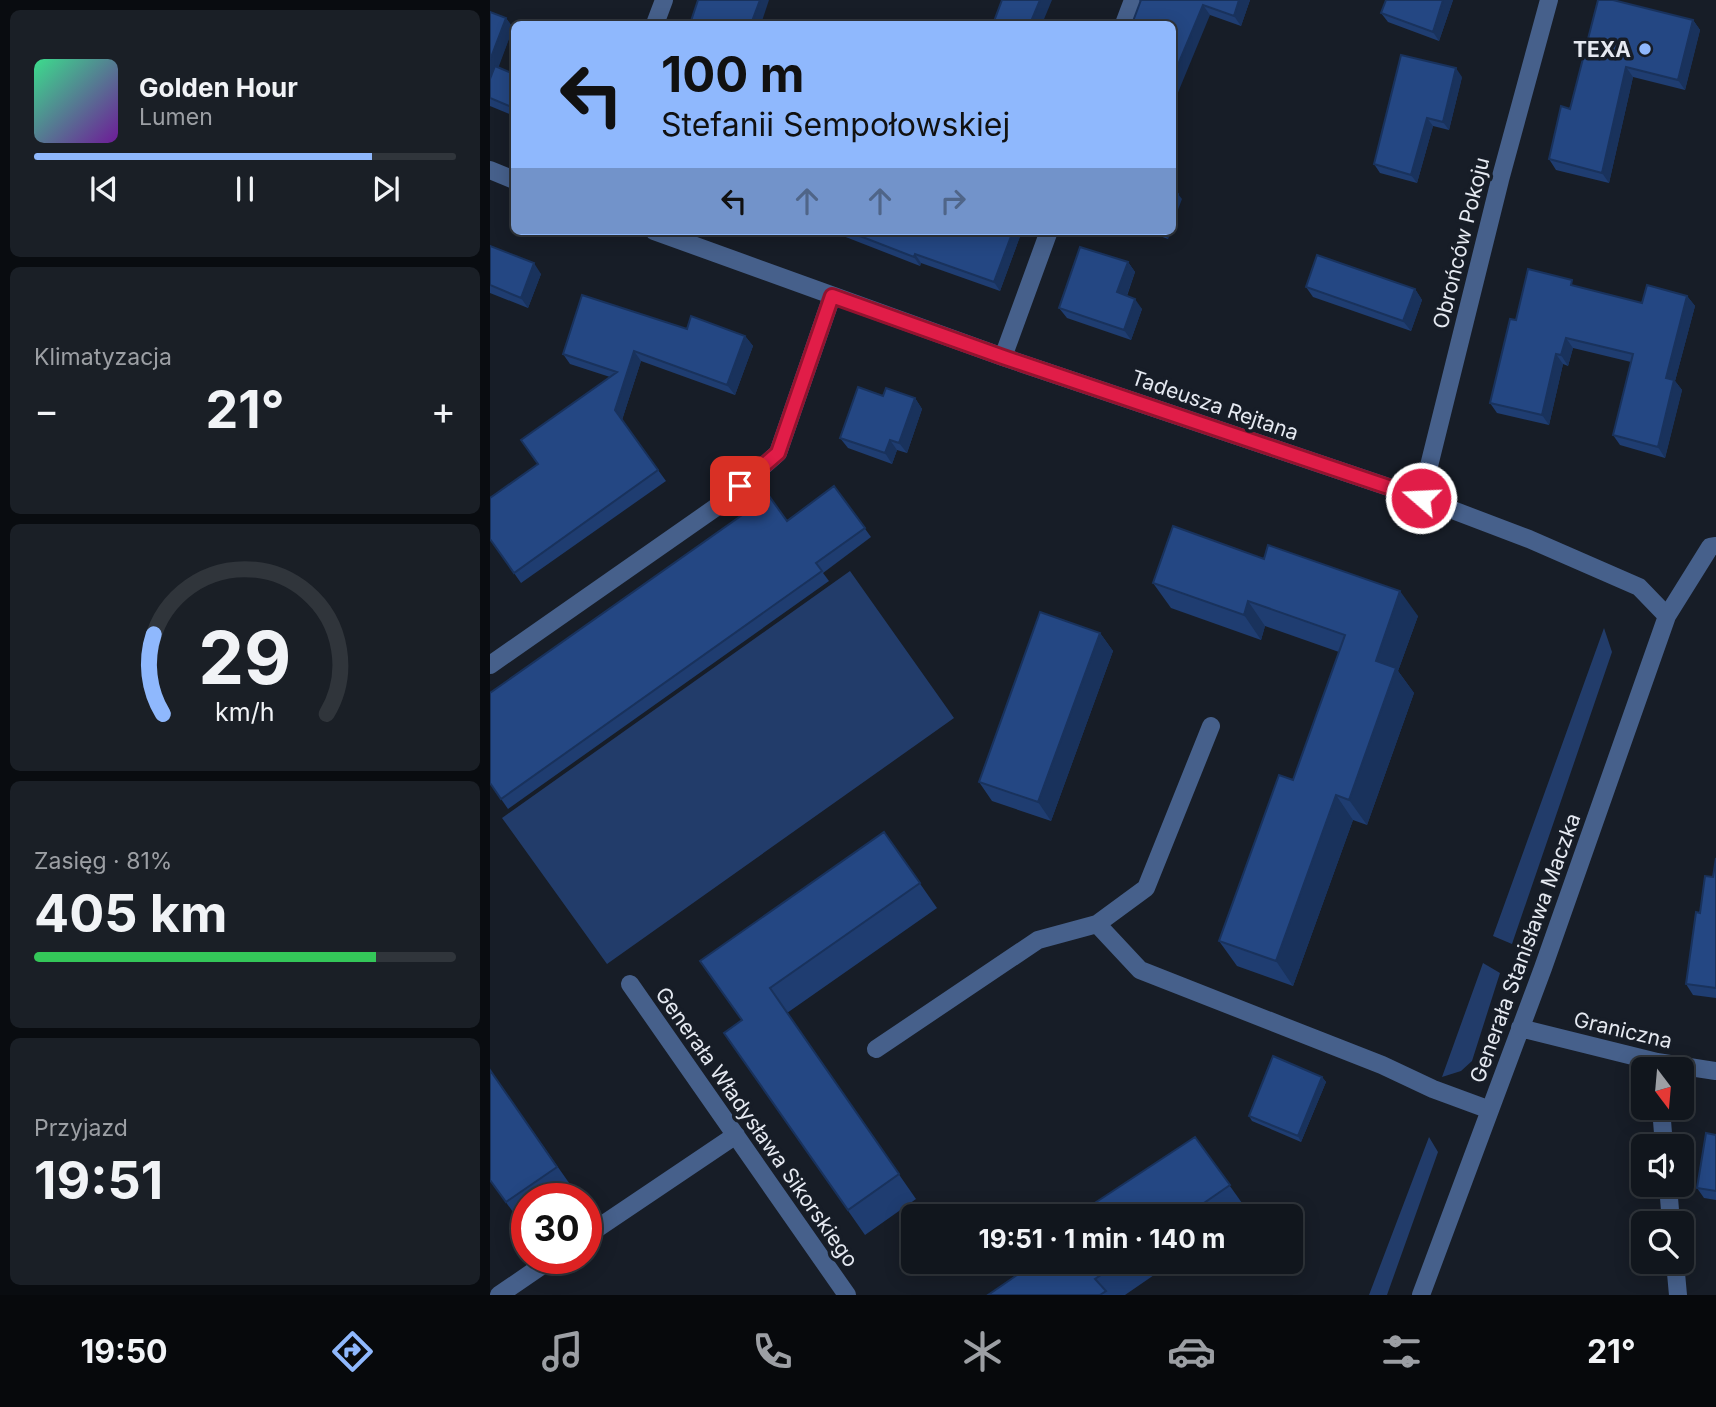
<!DOCTYPE html>
<html lang="pl">
<head>
<meta charset="utf-8">
<style>
	:root { --surface:#11161d; --page:#1a1f26; --text:#f1f3f6; --muted:#9c9fa4; --line:#30353b; --accent:#8fb8fd }
	body { margin:0; font-family:Inter,sans-serif; background:var(--page); color:var(--text); height:100vh; display:flex; flex-direction:column; font-size:26px; white-space:nowrap }
	* { box-sizing:border-box; margin:0 }
	p { font-size:23px; color:var(--muted) }
	.icon { flex:none; width:38px; height:38px; fill:none; stroke:currentColor; stroke-width:2; stroke-linecap:round; stroke-linejoin:round }
	.map { position:relative; flex:1; overflow:hidden }
	.panel { display:flex; flex-direction:column; gap:10px; padding:10px; background:#090c10; width:490px }
	.panel>* { flex:none }
	.banner { position:absolute; left:21px; top:21px; width:665px; height:214px; border-radius:10px; box-shadow:0 4px 18px #0003,0 0 0 2px var(--line); background:#8fb8fd; color:#111; overflow:hidden }
	.needle { width:46px; rotate:164deg }
	.controls { position:absolute; left:1141px; top:1057px; display:grid; gap:14px }
	.controls a { display:grid; place-items:center; width:63px; height:63px; border-radius:10px; background:var(--surface); box-shadow:0 4px 18px #0003,0 0 0 2px var(--line); font-size:35px }
	.speed { position:absolute; left:21px; top:1183px; display:flex; gap:14px; font-size:35px; font-weight:700; text-align:center }
	.speed>* { display:grid; place-content:center; width:91px; height:91px; border-radius:50%; background:var(--surface); box-shadow:0 4px 18px #0003,0 0 0 2px var(--line); line-height:1 }
	.speed .limit { border:10px solid #d22; background:#fff; color:#111 }
	.pin { position:absolute; display:grid; place-items:center; width:60px; height:60px; color:#fff; margin:-30px; border-radius:14px; box-shadow:0 4px 10px #0006 }
	.me { position:absolute; width:77px; margin:-38px; rotate:289deg; stroke-linejoin:round; filter:drop-shadow(0 0 5px #0008) }
	.turn { display:flex; align-items:center; gap:24px; height:147px; padding:0 35px; font-size:32px }
	.turn .icon { width:91px; height:91px; stroke-width:2.5 }
	.turn b { display:block; font-size:49px; line-height:60px }
	.lanes { display:flex; align-items:center; height:66px; padding:0 35px; background:#0003; justify-content:center; gap:35px; direction:ltr }
	.lanes .off { opacity:.35 }
	.big { font-size:52px; font-weight:700; line-height:1.1 }
	.panel .widget { flex:1; display:flex; flex-direction:column; justify-content:center; gap:10px; min-width:0; padding:0 24px; border-radius:10px; background:var(--page) }
	.panel .dial { align-items:center; gap:0 }
	.dial svg { height:182px; overflow:visible; fill:none; stroke:var(--line); stroke-width:7; stroke-linecap:round; text-anchor:middle }
	.dial text { fill:var(--text); stroke:none }
	.song { display:flex; align-items:center; gap:21px }
	.cover { width:84px; height:84px; border-radius:10px; background:linear-gradient(135deg,hsl(150 70% 55%),hsl(280 70% 35%)) }
	.played { height:7px; border-radius:4px; background:linear-gradient(90deg,var(--accent) 80%,var(--line) 80%) }
	.keys { display:flex; justify-content:space-around; direction:ltr }
	.heat { display:flex; justify-content:space-between; align-items:center; font-size:38px; direction:ltr }
	.charge { height:10px; border-radius:5px; background:linear-gradient(90deg,#34c759 81%,var(--line) 0) }
	.trip { position:absolute; left:411px; top:1204px; width:402px; height:70px; border-radius:10px; background:var(--surface); box-shadow:0 4px 18px #0003,0 0 0 2px var(--line); font-weight:700; line-height:70px; text-align:center }
	.menu { display:flex; height:112px; justify-content:space-around; align-items:center; background:#07090c; color:var(--muted) }
	.menu .icon { width:49px; height:49px }
	.menu .selected { color:var(--accent) }
	.menu b { font-size:32px; color:var(--text) }
	main { display:flex; flex:1; min-height:0 }
	.map>svg:first-child { display:block }
</style>
</head>
<body>
<main>
<section class="panel">
<div class="widget">
<div class="song"><i class="cover"></i><div><b>Golden Hour</b><p>Lumen</p></div></div>
<div class="played"></div>
<div class="keys"><svg class="icon" aria-label="previous" viewBox="0 0 24 24"><path d="M18 5L8 12l10 7zM5 5v14"/></svg><svg class="icon" aria-label="pause" viewBox="0 0 24 24"><path d="M8 5v14M16 5v14"/></svg><svg class="icon" aria-label="next" viewBox="0 0 24 24"><path d="M6 5l10 7-10 7zM19 5v14"/></svg></div>
</div>
<div class="widget"><p>Klimatyzacja</p>
<div class="heat"><a>−</a><b class="big">21°</b><a>+</a></div>
</div>
<div class="widget dial"><svg viewBox="0 0 100 80">
<path d="M14 69A42 42 0 1 1 86 69"/>
<path d="M14 69A42 42 0 0 1 10 34" stroke="#8fb8fd"/>
<text x="50" y="56" font-size="32" font-weight="700">29</text>
<text x="50" y="72" font-size="11">km/h</text>
</svg></div>
<div class="widget"><p>Zasięg · 81%</p><b class="big">405 km</b><div class="charge"></div></div>
<div class="widget"><p>Przyjazd</p><b class="big">19:51</b></div>
</section>
<div class="map">
<svg width="1226" height="1295" viewBox="0 0 1226 1295">
	<rect width="100%" height="100%" fill="#171d27"/>
	<path fill="#223c6a" d="M360,571L464,718L117,964L12,818Z
		M1114,628L1122,652L1022,944L1003,936Z
		M993,963L1010,973L982,1061L971,1071L952,1077Z
		M939,1137L948,1152L897,1295H879Z"/>
	<g fill="none" stroke-linecap="round" stroke-linejoin="round">
		<path stroke="#46608b" stroke-width="18" d="M165,24L174,0
			M634,24L643,0
			M0,170L24,180
			M164,231L513,357L931,498L1039,539L1149,587L1177,616
			M513,357L559,231
			M931,498L1010,180L1059,0
			M0,665L232,503L288,453L342,296
			M721,726L656,888L607,924L650,970L892,1065L943,1089L1000,1110
			M140,984L357,1295
			M1030,1028L1167,1062L1226,1071
			M386,1049L548,940L607,924
			M1171,1108L1174,1146
			M1178,1185L1181,1223
			M96,1236L246,1135
			M1185,1262L1188,1295
			M9,1295L63,1258
			M931,1295L1053,968L1177,616L1220,547L1226,546"/>
	</g>
	<path fill="#1f3d71" d="M649,0H760L751,26L720,15L650,2Z
		M896,0H963L949,41L898,22L891,13Z
		M1108,0L1203,20L1210,30L1195,90L1143,77L1119,183L1066,170L1059,159L1080,109Z
		M16,18L23,28L8,67L24,74V116L0,106V98Z
		M972,77L959,130L943,126L927,183L890,173L884,164Z
		M346,231H532L510,291L431,263L430,266L348,234Z
		M656,231H680L678,239Z
		M0,246L51,274L38,308L0,293Z
		M638,262L645,272L637,296L652,309L641,340L577,318L569,308Z
		M1086,286L1152,303L1197,296L1205,306L1185,381L1192,390L1175,458L1130,445L1123,435L1141,362L1083,348L1078,366L1073,364L1059,425L1007,413L1000,403L1026,320Z
		M816,287L925,289L932,300L921,331L823,297Z
		M197,329L255,336L263,346L245,395L151,361L132,420L176,481L31,583L0,539L48,464L120,377L80,364L73,354Z
		M393,396L425,398L432,409L417,453L407,450L402,464L358,448L350,438Z
		M344,486L381,537L333,573L339,581L18,809L0,783L297,521Z
		M663,583L928,616L908,671L924,693L877,825L863,820L803,986L747,966L729,941L803,780L849,652L775,626L771,640L681,608Z
		M610,633L623,651L561,821L502,801L489,782Z
		M394,832L447,908L297,1013L426,1199L375,1235L234,1033L252,1021Z
		M1226,858V998L1203,995L1196,984L1210,913L1223,877Z
		M0,1070L84,1190L72,1199H37V1223L33,1226L0,1180Z
		M832,1077L836,1082L811,1142L762,1121L759,1116Z
		M1226,1135V1200L1214,1198L1207,1188Z
		M705,1137L757,1210L748,1216H585Z
		M546,1262H683L635,1295H498Z"/>
	<path fill="#19325c" d="M270,0H279L271,24H261Z
		M550,0H562L552,24H540Z
		M749,0H760L751,26L744,16Z
		M953,0H963L949,41L943,32Z
		M713,5L720,15L682,107V79Z
		M16,18L23,28L2,85L0,83V60Z
		M1203,20L1210,30L1195,90L1188,80Z
		M1136,67L1143,77L1119,183L1112,173Z
		M966,68L972,77L959,130L953,122Z
		M937,118L943,126L927,183L921,175Z
		M688,194L692,199L682,225V210Z
		M523,231H532L510,291L504,282Z
		M675,231H680L678,239L674,234Z
		M425,254L431,263L430,266L424,257Z
		M638,262L645,272L634,303L627,292Z
		M44,263L51,274L38,308L31,298Z
		M925,289L932,300L921,331L913,321Z
		M1197,296L1205,306L1185,381L1192,390L1175,458L1168,447L1176,378Z
		M645,299L652,309L641,340L634,330Z
		M255,336L263,346L245,395L237,385Z
		M1076,338L1083,348L1078,366L1071,355Z
		M144,351L151,361L132,420L125,410Z
		M1066,354L1073,364L1059,425L1052,415Z
		M425,398L432,409L417,453L409,443Z
		M400,440L407,450L402,464L395,453Z
		M910,591L928,616L908,671L924,693L877,825L859,800L886,661Z
		M758,601L775,626L771,640L754,615Z
		M610,633L623,651L561,821L548,802Z
		M846,795L863,820L803,986L786,961Z
		M832,1077L836,1082L811,1142L808,1136Z"/>
	<path fill="#244783" stroke="#19325c" stroke-width="2" d="M208,0H270L261,24H200Z
		M512,0H550L540,24H503Z
		M651,0H749L744,16L713,5L682,79V24H642Z
		M896,0H953L943,32L891,13Z
		M1108,0H1123L1203,20L1188,80L1136,67L1112,173L1059,159L1071,106L1080,109Z
		M0,12L16,18L0,60Z
		M911,55L966,68L953,122L937,118L921,175L884,164Z
		M5,66L24,74V108L0,98V79Z
		M682,192L688,194L682,210Z
		M357,231H523L504,282L425,254L424,257Z
		M0,246L44,263L31,298L0,285Z
		M590,247L638,262L627,292L645,299L634,330L569,308Z
		M827,255L925,289L913,321L816,287Z
		M1038,269L1082,280L1081,285L1152,303L1157,285L1197,296L1176,378L1184,380L1168,447L1123,435L1143,354L1076,338L1071,355L1066,354L1052,415L1000,403L1020,319L1026,320Z
		M92,295L197,329L201,316L255,336L237,385L144,351L125,410L168,470L24,573L0,539V498L48,464L31,440L127,372L73,354Z
		M368,387L393,396L396,388L425,398L409,443L400,440L395,453L350,438Z
		M344,486L375,528L326,563L332,571L11,799L0,783V693L279,496L297,521Z
		M683,526L774,559L778,545L910,591L886,661L906,668L859,800L846,795L786,961L729,941L789,775L803,780L855,635L758,601L754,615L663,583Z
		M550,612L610,633L548,802L489,782Z
		M394,832L430,883L280,988L409,1174L358,1210L234,1033L252,1020L210,961Z
		M1226,858V988L1196,984L1206,912L1210,913L1215,876L1223,877Z
		M783,1056L832,1077L808,1136L759,1116Z
		M0,1070L67,1167L16,1202L0,1180Z
		M1216,1133L1226,1135V1191L1207,1188Z
		M705,1137L740,1185L695,1216H585Z
		M546,1262H630L605,1279L616,1291L610,1295H498Z"/>
	<g fill="none" stroke-linecap="round" stroke-linejoin="round">
		<defs>
			<path id="route" d="M250,486L288,453L342,296L513,357L931,498"/>
		</defs>
		<use href="#route" stroke="#92132f" stroke-width="18"/>
		<use href="#route" stroke="#e11d48" stroke-width="12"/>
	</g>
	<circle fill="#8fb8fd" stroke="#171d27" stroke-width="2.5" cx="1155" cy="49" r="7"/>
	<g text-anchor="middle" dominant-baseline="central" stroke-width="7" stroke-linejoin="round" paint-order="stroke">
		<g font-size="21" font-weight="bold" fill="#e5e9f1" stroke="#171d27" text-anchor="end">
			<text x="1141" y="49">TEXA</text>
		</g>
		<g font-size="21" fill="#e5e9f1" stroke="#171d27">
			<text transform="translate(971 243) rotate(-76)">Obrońców Pokoju</text>
			<text transform="translate(725 405) rotate(19)">Tadeusza Rejtana</text>
			<text transform="translate(1035 948) rotate(-70)">Generała Stanisława Maczka</text>
			<text transform="translate(1133 1030) rotate(13)">Graniczna</text>
			<text transform="translate(267 1127) rotate(55)">Generała Władysława Sikorskiego</text>
		</g>
	</g>
</svg>
<div class="controls">
<a><svg class="needle" viewBox="-14 -14 28 28"><path d="M0-13l5 13h-10z" fill="#e53935"/><path d="M0 13l5-13h-10z" fill="#9c9fa4"/></svg></a>
<a><svg class="icon" aria-label="sound" viewBox="0 0 24 24"><path d="M4 9h4l5-4v14l-5-4H4zM17 9q2 3 0 6"/></svg></a>
<a><svg class="icon" aria-label="search" viewBox="0 0 24 24"><circle cx="10" cy="10" r="6"/><path d="M15 15l6 6"/></svg></a>
</div>
<div class="speed"><div class="limit">30</div></div>
<div class="pin" style="left:250px;top:486px;background:#d93025"><svg class="icon" aria-label="arrive" viewBox="0 0 24 24"><path d="M6 21V4h12l-3 4 3 4H6"/></svg></div>
<svg class="me" style="left:931px;top:498px" viewBox="-20 -20 40 40"><circle r="17" fill="#e11d48" stroke="#fff" stroke-width="3"/><path d="M0-11L8 9 0 5-8 9z" fill="#fff"/></svg>
<div class="trip">19:51 · 1 min · 140 m</div>
<div class="banner">
<div class="turn"><svg class="icon" aria-label="left" viewBox="0 0 24 24"><path d="M17 20v-9H6M10 6l-5 5 5 5"/></svg><div><b>100 m</b>Stefanii Sempołowskiej</div></div>
<div class="lanes"><svg class="icon" aria-label="left" viewBox="0 0 24 24"><path d="M17 20v-9H6M10 6l-5 5 5 5"/></svg><svg class="icon off" aria-label="ahead" viewBox="0 0 24 24"><path d="M12 20V5M6 11l6-6 6 6"/></svg><svg class="icon off" aria-label="ahead" viewBox="0 0 24 24"><path d="M12 20V5M6 11l6-6 6 6"/></svg><svg class="icon off" aria-label="right" viewBox="0 0 24 24"><path d="M7 20v-9h11M14 6l5 5-5 5"/></svg></div>
</div>
</div>
</main>
<nav class="menu">
<b>19:50</b>
<svg class="icon selected" aria-label="directions" viewBox="0 0 24 24"><path d="M12 3l9 9-9 9-9-9zM9 14v-3h6M13 9l2 2-2 2"/></svg>
<svg class="icon" aria-label="music" viewBox="0 0 24 24"><path d="M9 18V5l10-2v13"/><circle cx="6" cy="18" r="3"/><circle cx="16" cy="16" r="3"/></svg>
<svg class="icon" aria-label="phone" viewBox="0 0 24 24"><path d="M5 4h4l2 5-3 2q2 4 5 5l2-3 5 2v4C11 20 4 13 5 4z"/></svg>
<svg class="icon" aria-label="climate" viewBox="0 0 24 24"><path d="M12 3v18M4 7l16 10M4 17L20 7"/></svg>
<svg class="icon" aria-label="car" viewBox="0 0 24 24"><path d="M5 17H2v-5l4-1 3-4h7l3 4 3 1v5h-3M9 17h6M6 11h13"/><circle cx="7" cy="17" r="2"/><circle cx="17" cy="17" r="2"/></svg>
<svg class="icon" aria-label="filters" viewBox="0 0 24 24"><path d="M4 7h16M4 17h16"/><circle cx="9" cy="7" r="2"/><circle cx="15" cy="17" r="2"/></svg>
<b>21°</b>
</nav>
</body>
</html>
